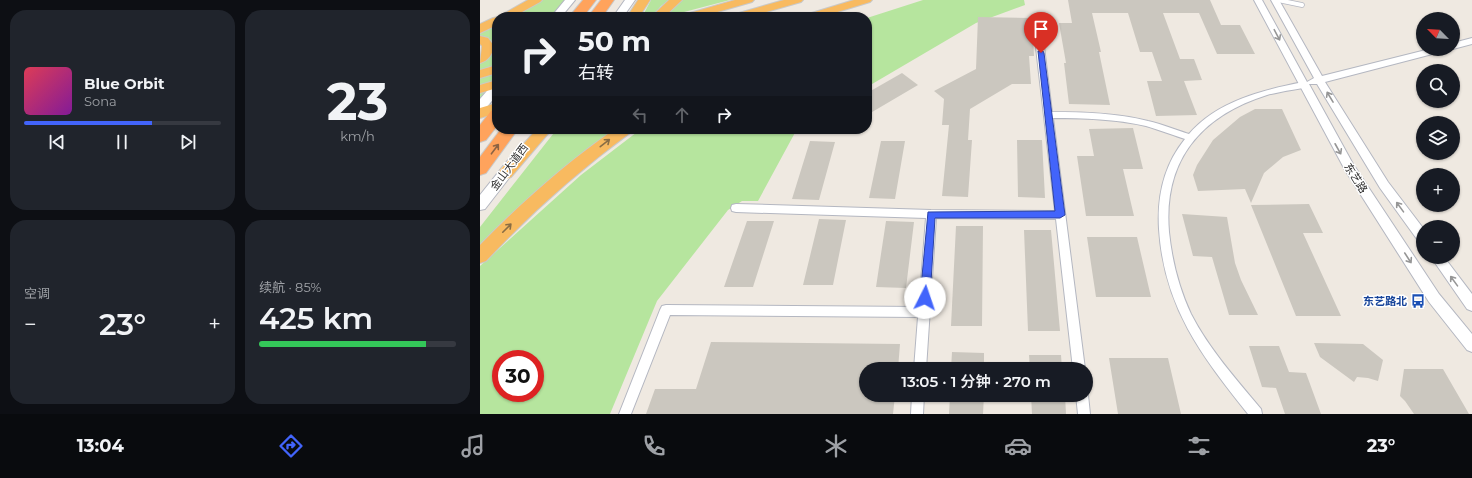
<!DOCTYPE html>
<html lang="zh">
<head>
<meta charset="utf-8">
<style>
	:root { --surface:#171b24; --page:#20242c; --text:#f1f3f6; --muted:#9ea1a6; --line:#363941; --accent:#4264fb }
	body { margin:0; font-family:Montserrat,"Noto Sans SC",sans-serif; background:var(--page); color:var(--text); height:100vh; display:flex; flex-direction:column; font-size:15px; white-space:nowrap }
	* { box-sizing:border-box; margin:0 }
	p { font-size:13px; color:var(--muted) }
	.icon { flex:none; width:22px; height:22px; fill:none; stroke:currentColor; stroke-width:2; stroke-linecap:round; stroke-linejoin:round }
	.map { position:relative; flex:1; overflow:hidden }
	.side { display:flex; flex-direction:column; gap:10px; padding:10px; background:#0d0f14; width:480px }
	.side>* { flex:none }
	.hud { position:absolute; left:12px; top:12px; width:380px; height:122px; border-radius:16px; box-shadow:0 1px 3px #0004; background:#171b24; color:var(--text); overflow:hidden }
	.needle { width:26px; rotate:294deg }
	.buttons { position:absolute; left:936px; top:12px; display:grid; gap:8px }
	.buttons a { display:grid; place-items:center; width:44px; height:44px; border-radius:50%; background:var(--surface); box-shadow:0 1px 3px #0004; font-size:20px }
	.speed { position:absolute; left:12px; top:350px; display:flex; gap:8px; font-size:20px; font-weight:700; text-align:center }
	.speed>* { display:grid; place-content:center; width:52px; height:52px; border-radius:50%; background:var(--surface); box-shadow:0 1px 3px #0004; line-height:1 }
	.speed .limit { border:6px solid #d22; background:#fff; color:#111 }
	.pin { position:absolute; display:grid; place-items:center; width:34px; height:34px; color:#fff; margin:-41px -17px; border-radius:50% 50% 50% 0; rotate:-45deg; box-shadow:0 0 4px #0007 }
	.pin .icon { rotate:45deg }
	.me { position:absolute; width:44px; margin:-22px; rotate:4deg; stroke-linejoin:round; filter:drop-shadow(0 0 3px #0008) }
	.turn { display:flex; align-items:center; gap:14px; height:84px; padding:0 20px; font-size:18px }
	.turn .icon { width:52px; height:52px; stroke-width:2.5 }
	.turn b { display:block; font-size:28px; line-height:34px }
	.lanes { display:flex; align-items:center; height:38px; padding:0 20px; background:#0003; justify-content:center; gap:20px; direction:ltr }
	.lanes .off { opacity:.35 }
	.big { font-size:30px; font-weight:600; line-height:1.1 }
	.side .card { flex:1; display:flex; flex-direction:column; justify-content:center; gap:6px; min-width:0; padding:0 14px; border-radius:16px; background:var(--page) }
	.side .dial { align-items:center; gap:0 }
	.dial b { font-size:52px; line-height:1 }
	.song { display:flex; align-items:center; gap:12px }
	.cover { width:48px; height:48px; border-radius:6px; background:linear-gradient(135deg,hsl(350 70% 55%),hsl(290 70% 35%)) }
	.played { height:4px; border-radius:2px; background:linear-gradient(90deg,var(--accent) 65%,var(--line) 65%) }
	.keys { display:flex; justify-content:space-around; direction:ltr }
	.heat { display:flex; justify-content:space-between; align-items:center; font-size:22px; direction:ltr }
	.charge { height:6px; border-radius:3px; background:linear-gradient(90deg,#34c759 85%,var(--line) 0) }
	.side .tiles { flex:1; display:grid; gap:10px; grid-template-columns:repeat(2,1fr) }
	.trip { position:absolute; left:379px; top:362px; width:234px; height:40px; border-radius:20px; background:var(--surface); box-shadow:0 1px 3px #0004; font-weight:600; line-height:40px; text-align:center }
	.menu { display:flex; height:64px; justify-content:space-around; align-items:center; background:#090b0e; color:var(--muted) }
	.menu .icon { width:28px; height:28px }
	.menu .current { color:var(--accent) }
	.menu b { font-size:18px; color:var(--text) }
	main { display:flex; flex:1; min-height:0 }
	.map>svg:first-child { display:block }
</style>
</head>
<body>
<main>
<section class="side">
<div class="tiles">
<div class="card">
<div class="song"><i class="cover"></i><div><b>Blue Orbit</b><p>Sona</p></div></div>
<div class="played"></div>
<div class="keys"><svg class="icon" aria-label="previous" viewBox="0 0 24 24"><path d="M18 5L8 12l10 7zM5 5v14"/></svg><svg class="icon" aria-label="pause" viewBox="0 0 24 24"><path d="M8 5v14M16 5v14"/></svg><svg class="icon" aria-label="next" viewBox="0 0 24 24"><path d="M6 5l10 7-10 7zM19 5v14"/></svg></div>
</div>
<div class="card dial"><b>23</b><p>km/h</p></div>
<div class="card"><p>空调</p>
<div class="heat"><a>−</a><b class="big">23°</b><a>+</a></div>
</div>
<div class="card"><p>续航 · 85%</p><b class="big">425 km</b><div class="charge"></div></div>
</div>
</section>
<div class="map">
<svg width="992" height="414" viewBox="0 0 992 414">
	<rect width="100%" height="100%" fill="#efe9e1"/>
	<path fill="#b6e59e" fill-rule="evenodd" d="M62,0H85L70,17H32Z
		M171,0H189L181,6L172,17H162Z
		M200,0H250L185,17L186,13Z
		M443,0H544L545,5L496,23L387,87V18Z
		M17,24V78L0,98V64L15,47C12,39 8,37 0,36V33Z
		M77,129H139L0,251V227Z
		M161,129H317L278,201H262L248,210L177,301L130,414H0V266L101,175ZM21,359H55V393H21Z"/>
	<path fill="#cbc7bf" d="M588,0H730L741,25H760L775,54H737L719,13H683L700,59H714L722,80L704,81L717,115L676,116L667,81H682L672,52H660L648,13H612L621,52H619L630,105L589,104L584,63H586L579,23H592Z
		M498,17L552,18L554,56H549L551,84H532L490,109L488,140H492L488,197L462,196L469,125H462L464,99L454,91L496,69Z
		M422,73L438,85L387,115V93Z
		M775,109H802L821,150L803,157L784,173L771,203L765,189L718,191L713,175L717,165L733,140L760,117Z
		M653,128L663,169H643L654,216H606L597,156H614L609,129Z
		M537,140H562L565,198L538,197Z
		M330,141L355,142L339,200L312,199Z
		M401,141H425L415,199L389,198Z
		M829,204L843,233H823L861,316H816L771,205Z
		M702,214L747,217L755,263L761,280L778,315H749L732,257L713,256Z
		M339,219L366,220L353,285H323Z
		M267,221H294L273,287H244Z
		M406,221L434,222L426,288L396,287Z
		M476,226H503L502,326H471Z
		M544,230H571L580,331H548Z
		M607,237H657L671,297H616Z
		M231,342L420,344L418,369H386V395H415L413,414H166L175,389H216Z
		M834,343L883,344L903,360L898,381L888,378L877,377L874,382L840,357Z
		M769,346H799L809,372L826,373L841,414H805L796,388L782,387Z
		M472,352L504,353V369H471Z
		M549,355H581L582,369H550Z
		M629,358H688L701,414H638Z
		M924,369H963L989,414H934L925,401L920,396Z
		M470,395H504L503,414H469Z
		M551,395H585L586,414H552Z"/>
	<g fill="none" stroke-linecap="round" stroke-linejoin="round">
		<defs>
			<path id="service" d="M798,0L822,5"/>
			<path id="minor" d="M554,20H560L561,22L572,112C604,112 637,113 668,121C682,124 696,130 709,134C737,101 783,90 823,82L827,85L823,88C811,90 799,92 787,95C720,116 683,161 689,232C692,261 699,288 711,314C729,349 756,379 781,409L782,414H768C721,355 684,307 679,229C677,196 684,165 705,139C692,135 680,130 666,126C636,119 604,118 573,118L605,369H593L576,219L456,218L446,369H434L438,317L190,315L151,414H139L180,310L182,306L186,305L439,307L446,218L256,212L252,211L251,208L252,205L256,204L451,210L575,211L553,22Z
				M606,390L608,395L610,414H598L596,395H606Z
				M432,395H444L443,414H431Z"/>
			<path id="tertiary" d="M774,0H782L827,82L834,78L791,0H799L842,76L950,49H966L964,51L845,82L908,182L943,228V243L939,242L900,188L837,84H829L873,164L959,294L992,334V352L987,350L949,302L865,170Z
				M992,38V44L973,49V43Z
				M951,257H964L992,294V311L987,309Z"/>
			<path id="secondary" d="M85,0H95L81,17H71Z
				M145,0H155L143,17H133Z
				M17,83V95L4,110L0,111V99L13,84Z
				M34,157L39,159L41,162L39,165L5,209L0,210V195L29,159Z"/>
			<path id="trunk" d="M48,0H62L60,2L33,17H17V25L0,33V24L13,18L18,17Z
				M158,0H170L159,17H147Z
				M189,0H202L184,17H171Z
				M255,0H274L272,2L220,17H201L203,15Z
				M304,0H323L321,2L269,17H250L252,15Z
				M374,0H392L390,2L341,17H323L325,15Z
				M0,36L8,38L14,46C13,54 8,61 0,63L2,46L0,44Z
				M17,65V73L0,78V70Z
				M17,80V88L0,93V85Z
				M17,103V113L0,118V108Z
				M57,129H72L31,177L26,179L21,177L18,173L21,169Z
				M135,129H152L150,133C98,171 50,214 6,261L0,263V245C42,202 86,163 135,129Z"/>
			<path id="motorway" d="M103,0H116L103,17H89Z
				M121,0H134L122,17H108Z
				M17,110V126L6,140L0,142V125L11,111Z
				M21,129H38L6,173L0,175V157Z"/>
		</defs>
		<use href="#service" stroke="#b4b7c1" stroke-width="5.5"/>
		<use href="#minor" stroke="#b4b7c1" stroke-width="2"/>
		<use href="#tertiary" stroke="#b4b7c1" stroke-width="2"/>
		<use href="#secondary" stroke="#b4b7c1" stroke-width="2"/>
		<use href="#trunk" stroke="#c9c9c9" stroke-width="2"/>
		<use href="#motorway" stroke="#c9c9c9" stroke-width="2"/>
		<use href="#service" stroke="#fff" stroke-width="4"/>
		<use href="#minor" fill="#fff" fill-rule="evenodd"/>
		<use href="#tertiary" fill="#fff" fill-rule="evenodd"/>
		<use href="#secondary" fill="#fff" fill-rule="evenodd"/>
		<use href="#trunk" fill="#f8ba60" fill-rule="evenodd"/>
		<use href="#motorway" fill="#ffa35c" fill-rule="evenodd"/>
	</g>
	<defs><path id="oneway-shaft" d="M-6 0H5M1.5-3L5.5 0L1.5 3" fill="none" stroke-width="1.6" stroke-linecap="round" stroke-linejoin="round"/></defs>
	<g stroke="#969696">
		<use href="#oneway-shaft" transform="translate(797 35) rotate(62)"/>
		<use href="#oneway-shaft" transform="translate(850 97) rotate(-121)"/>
		<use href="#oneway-shaft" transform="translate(858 149) rotate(61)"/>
		<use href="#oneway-shaft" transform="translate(920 207) rotate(-126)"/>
		<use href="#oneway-shaft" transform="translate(928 258) rotate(57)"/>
		<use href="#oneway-shaft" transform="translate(974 281) rotate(-126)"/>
	</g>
	<g stroke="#896d44">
		<use href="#oneway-shaft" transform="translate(125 143) rotate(-38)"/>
		<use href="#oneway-shaft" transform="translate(27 228) rotate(-45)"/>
	</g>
	<use stroke="#8c6343" href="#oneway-shaft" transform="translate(15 149) rotate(-53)"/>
	<path fill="#4264fb" stroke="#2b41a3" d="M558,51H563L564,53L585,215L580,218H455L450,298L449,301L445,302L442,301L440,298L448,212L575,211Z"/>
	<defs>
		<symbol id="bus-bare" viewBox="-9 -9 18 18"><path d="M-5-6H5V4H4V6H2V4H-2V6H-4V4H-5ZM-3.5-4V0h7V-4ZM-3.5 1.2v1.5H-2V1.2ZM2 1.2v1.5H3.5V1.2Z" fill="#1a4fb4" stroke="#fff" stroke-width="2.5" paint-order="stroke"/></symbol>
	</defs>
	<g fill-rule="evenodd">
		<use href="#bus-bare" x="928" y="291" width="20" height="20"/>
	</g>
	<g text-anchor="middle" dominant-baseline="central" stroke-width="3" stroke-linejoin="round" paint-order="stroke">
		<g font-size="11" fill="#2e2e2e" stroke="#fff">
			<text transform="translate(29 167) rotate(-53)">金山大道西</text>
			<text transform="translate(876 178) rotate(58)">东艺路</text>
		</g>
		<g font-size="11" font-weight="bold" fill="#164399" stroke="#fff" text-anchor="end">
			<text x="927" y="301">东艺路北</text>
		</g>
	</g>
</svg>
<div class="buttons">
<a><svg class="needle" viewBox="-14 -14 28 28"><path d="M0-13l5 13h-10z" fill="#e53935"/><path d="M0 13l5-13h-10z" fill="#9ea1a6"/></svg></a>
<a><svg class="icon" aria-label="search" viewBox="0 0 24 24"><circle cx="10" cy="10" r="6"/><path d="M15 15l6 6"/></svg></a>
<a><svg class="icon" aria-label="layers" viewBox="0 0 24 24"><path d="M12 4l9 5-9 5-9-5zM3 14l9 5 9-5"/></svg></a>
<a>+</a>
<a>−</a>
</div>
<div class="speed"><div class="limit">30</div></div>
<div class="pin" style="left:561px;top:53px;background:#d93025"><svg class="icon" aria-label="arrive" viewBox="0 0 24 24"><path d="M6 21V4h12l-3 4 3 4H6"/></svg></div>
<svg class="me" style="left:445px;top:298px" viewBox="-20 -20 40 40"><circle r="19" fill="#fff"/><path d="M0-13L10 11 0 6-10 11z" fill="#4264fb"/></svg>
<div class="trip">13:05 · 1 分钟 · 270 m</div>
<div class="hud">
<div class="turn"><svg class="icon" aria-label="right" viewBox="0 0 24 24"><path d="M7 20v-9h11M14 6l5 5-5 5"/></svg><div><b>50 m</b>右转</div></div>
<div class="lanes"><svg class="icon off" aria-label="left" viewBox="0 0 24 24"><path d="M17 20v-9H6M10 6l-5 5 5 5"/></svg><svg class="icon off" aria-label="ahead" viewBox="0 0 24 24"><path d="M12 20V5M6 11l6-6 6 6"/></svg><svg class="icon" aria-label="right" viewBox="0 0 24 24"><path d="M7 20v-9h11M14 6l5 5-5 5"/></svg></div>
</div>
</div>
</main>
<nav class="menu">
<b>13:04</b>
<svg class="icon current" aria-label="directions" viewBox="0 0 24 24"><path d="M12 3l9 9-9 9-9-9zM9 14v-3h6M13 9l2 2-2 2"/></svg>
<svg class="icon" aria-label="music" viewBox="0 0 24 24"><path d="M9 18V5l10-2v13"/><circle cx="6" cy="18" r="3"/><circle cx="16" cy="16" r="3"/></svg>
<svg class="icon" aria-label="phone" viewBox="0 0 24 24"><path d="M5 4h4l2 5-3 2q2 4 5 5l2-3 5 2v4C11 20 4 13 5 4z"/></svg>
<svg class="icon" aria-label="climate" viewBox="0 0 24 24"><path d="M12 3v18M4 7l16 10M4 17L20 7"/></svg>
<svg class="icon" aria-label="car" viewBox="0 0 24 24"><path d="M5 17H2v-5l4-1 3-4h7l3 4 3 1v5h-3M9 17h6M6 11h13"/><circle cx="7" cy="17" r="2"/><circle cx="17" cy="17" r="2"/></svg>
<svg class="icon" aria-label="filters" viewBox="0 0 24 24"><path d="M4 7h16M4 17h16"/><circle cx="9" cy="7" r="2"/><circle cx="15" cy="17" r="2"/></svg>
<b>23°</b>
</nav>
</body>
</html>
